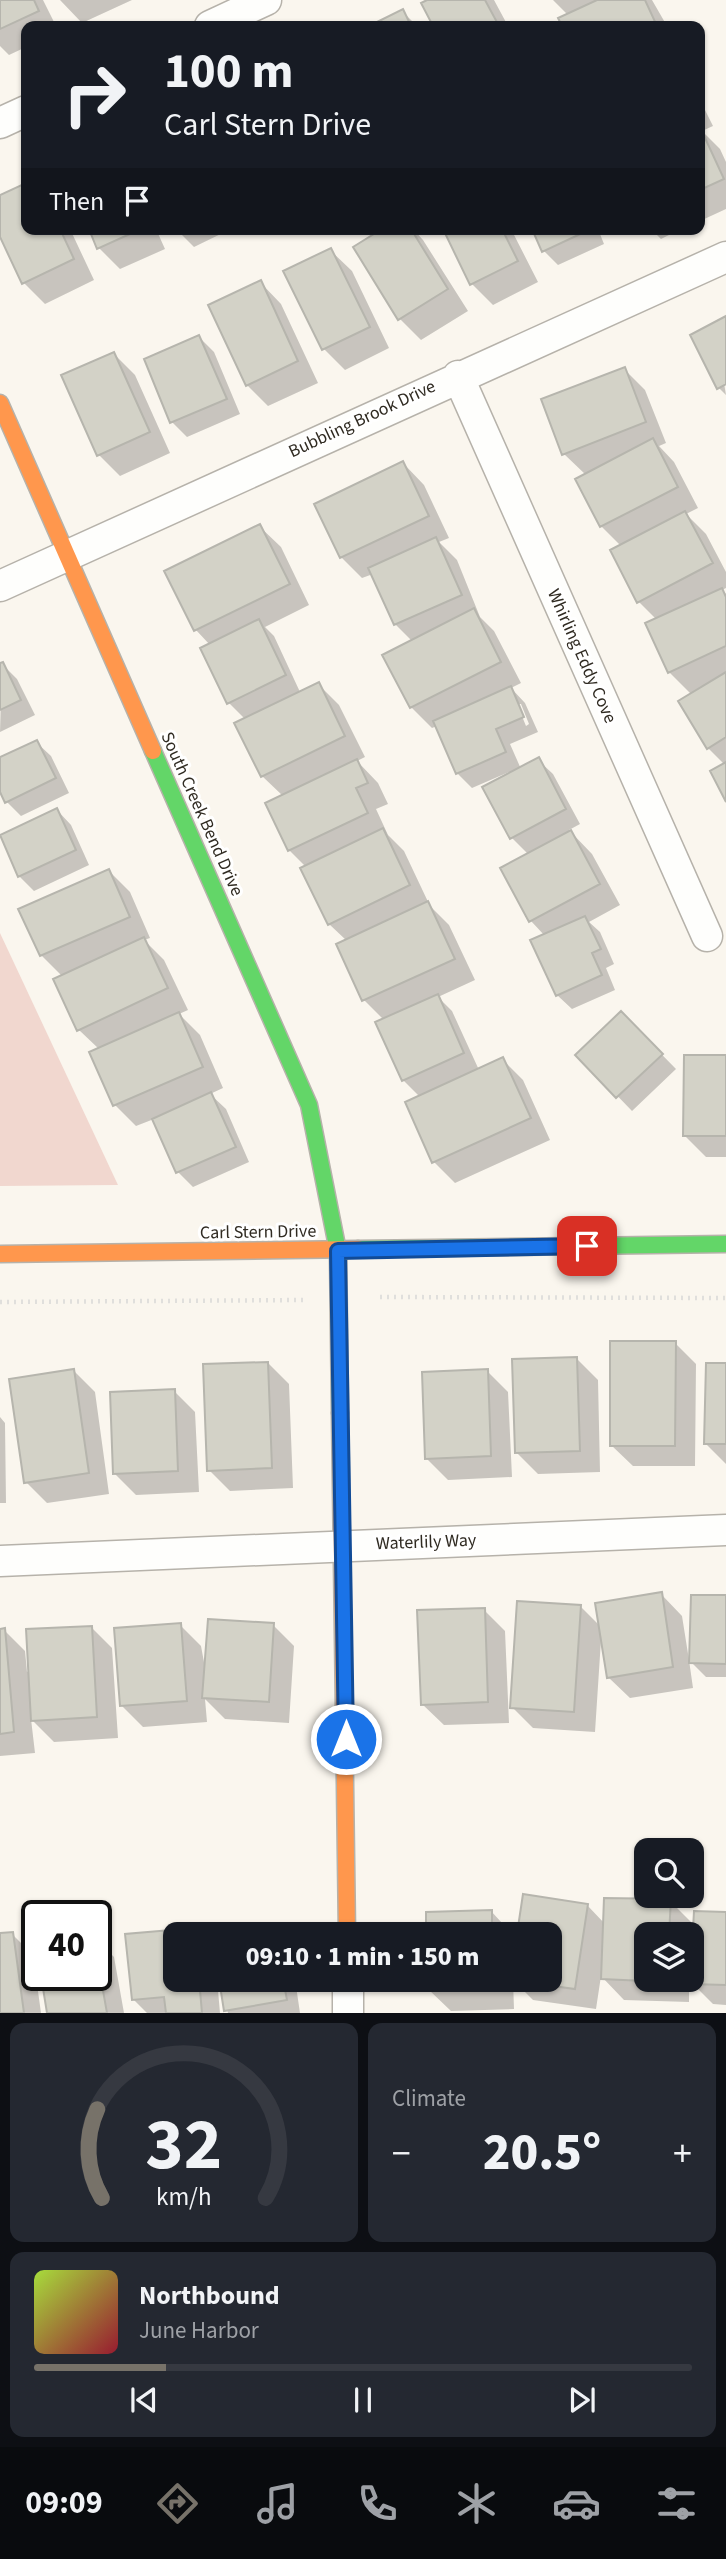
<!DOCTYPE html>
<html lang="en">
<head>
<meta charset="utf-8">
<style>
	:root { --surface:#171b24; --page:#242831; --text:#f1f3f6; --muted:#9ea1a6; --line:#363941; --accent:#777269 }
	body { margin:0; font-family:"Source Sans 3",sans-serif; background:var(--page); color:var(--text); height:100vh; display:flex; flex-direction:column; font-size:26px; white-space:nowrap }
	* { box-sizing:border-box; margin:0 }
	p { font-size:23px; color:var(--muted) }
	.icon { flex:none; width:38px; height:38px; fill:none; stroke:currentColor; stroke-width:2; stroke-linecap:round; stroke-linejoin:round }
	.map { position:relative; height:2013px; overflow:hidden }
	.drawer { display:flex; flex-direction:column; gap:10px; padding:10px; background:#0d0f14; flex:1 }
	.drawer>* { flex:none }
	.hud { position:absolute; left:21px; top:21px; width:684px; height:214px; border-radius:14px; box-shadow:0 2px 5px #0004; background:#171b24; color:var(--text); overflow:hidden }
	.tools { position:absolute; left:634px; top:1838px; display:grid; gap:14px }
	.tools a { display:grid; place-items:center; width:70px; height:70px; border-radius:14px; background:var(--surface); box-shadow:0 2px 5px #0004; font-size:35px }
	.speed { position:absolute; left:21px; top:1900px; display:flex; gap:14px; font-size:35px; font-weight:700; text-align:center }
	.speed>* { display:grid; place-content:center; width:91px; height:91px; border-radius:50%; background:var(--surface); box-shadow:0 2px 5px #0004; line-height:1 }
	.speed .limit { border:4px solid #111; border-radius:10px; background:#fff; color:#111 }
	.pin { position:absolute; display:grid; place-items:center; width:60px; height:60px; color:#fff; margin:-30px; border-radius:14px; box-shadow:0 4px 10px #0006 }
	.me { position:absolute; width:77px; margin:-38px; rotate:0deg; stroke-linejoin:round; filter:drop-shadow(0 0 5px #0008) }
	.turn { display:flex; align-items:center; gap:24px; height:147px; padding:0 28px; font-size:32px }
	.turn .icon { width:91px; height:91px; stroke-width:2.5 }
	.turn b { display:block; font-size:49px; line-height:60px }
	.then { display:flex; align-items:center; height:66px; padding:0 28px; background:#0003; gap:14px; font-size:26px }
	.big { font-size:52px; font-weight:800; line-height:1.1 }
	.drawer .widget { flex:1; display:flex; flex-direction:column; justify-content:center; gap:10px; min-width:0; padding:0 24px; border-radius:14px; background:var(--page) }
	.drawer .dial { align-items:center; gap:0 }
	.dial svg { height:182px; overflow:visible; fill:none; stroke:var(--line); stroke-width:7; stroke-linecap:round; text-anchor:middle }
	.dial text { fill:var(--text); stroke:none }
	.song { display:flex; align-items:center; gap:21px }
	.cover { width:84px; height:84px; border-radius:10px; background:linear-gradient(135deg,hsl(80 70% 55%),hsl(350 70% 35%)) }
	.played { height:7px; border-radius:4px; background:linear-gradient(90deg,var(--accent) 20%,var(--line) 20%) }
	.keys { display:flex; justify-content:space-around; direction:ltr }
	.heat { display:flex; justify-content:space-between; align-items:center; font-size:38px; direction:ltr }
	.drawer .tiles { flex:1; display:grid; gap:10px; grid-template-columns:1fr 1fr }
	.widget:last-child { grid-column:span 2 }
	.trip { position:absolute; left:163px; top:1922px; width:399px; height:70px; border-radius:14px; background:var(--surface); box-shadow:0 2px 5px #0004; font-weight:800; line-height:70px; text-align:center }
	.tab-bar { display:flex; height:112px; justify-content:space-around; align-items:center; background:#090b0e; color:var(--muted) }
	.tab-bar .icon { width:49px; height:49px }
	.tab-bar .current { color:var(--accent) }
	.tab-bar b { font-size:32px; color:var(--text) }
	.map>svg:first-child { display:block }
</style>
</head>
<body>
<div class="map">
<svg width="726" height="2013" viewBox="0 0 726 2013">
	<rect width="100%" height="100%" fill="#faf6ee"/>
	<path fill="#f1d7cf" d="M0,933L118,1185L0,1186Z"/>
	<path fill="#0003" fill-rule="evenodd" d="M0,0H43L56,26H26V47L9,55L0,46Z
		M60,0H132L82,23Z
		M431,0H494L508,26H435L423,4Z
		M553,0H652L667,26H564L561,19L568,15Z
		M402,11L417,26H373Z
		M700,100L713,126L702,131L720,149L726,162V209L700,221Z
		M26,184V229H70L94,280L45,304L24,283L0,233V197Z
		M91,229H156L165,249L120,269L99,248Z
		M176,229H231L194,247Z
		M385,229H413L423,240L468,311L421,340L400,319Z
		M445,229H511L538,282L493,305L472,284Z
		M534,229H598L604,244L558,265L544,251Z
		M651,229H681L661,239Z
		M330,250L352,271L389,348L345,370L324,349L285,272Z
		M260,282L281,304L318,383L268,406L247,385Z
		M726,318L724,383L726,395L719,388Z
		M199,337L214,352L240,414L187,437L172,422Z
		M114,354L135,375L170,453L120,476L99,455Z
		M624,369L645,390L666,443L659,446L674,462L698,508L686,514L706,534L726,572V588L722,590L726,594V798L725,765L708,748L692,695L669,672L656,619L639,602L621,546L601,526L586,475L564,454Z
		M403,463L424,485L449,538L439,542L457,560L480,617L494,631L521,683L511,688L525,703L538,732L510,744L521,769L538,760L553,774L580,824L569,830L592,854L620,905L589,922L600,932L614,964L606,968L615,990L572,1009L557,995L545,936L531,921L529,855L512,838L485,788L511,774L509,772L472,788L457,773L437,726L432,728L411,707L412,641L395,624L373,574L362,578L341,557ZM517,704H521L529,724L526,726Z
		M259,526L281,547L309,605L265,627L274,636L300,692L318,684L339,705L365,757L357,761L378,783L388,804L376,809L388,835L404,851L430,906L449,925L475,980L438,997L452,1011L479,1070L502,1059L523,1080L550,1140L455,1183L434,1162L420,1097L403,1080L384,1020L364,1000L339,945L347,941L329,924L306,867L289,850L283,796L262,776L245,719L229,703L210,645L196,630L167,572Z
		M2,664L17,679L35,715L0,732Z
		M36,742L51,756L69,793L21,816L7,802L0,788V759Z
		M57,810L71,825L89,865L34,891L19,876Z
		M109,871L130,892L150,938L144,940L164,960L188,1010L179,1014L200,1035L223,1088L210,1094L226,1109L249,1162L193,1187L178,1172L154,1119L136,1126L115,1105L92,1052L99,1049L79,1030L63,977L41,955Z
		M621,1013L676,1069L632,1111L578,1055Z
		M726,1057V1157H706L685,1136Z
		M675,1343L696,1364L695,1466H633L611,1445Z
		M577,1359L598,1380L600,1472L538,1474L516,1452Z
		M268,1363L289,1384L293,1488L230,1491L209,1470Z
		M726,1365V1464L705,1443Z
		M74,1371L95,1392L109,1494L47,1503L26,1482Z
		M487,1371L508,1392L512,1477L448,1480L427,1459Z
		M174,1391L195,1412L199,1492L136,1495L115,1474Z
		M0,1417L5,1423L6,1503H0Z
		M661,1594L682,1616L689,1660L726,1597V1677H706L689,1660L693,1688L630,1698L608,1677L601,1640L595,1732L533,1728L512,1707L581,1607L601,1627Z
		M484,1610L505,1631L509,1723L444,1725L422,1704Z
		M180,1625L201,1646L206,1673L273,1625L294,1646L289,1723L225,1719L205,1699L207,1722L143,1727L122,1706Z
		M91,1627L112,1648L118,1738L54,1742L31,1719L35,1753L0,1756V1631L4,1630L25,1651L27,1672Z
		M670,1901L691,1922V1934H646V1979H691L726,1914V2005L713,2004L689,1980V2002L624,2000L601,1976L596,2009L533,2000L513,1980L514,2009L451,2011L429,1990V1979H550V1934L587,1905L605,1924Z
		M491,1911L512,1934H428Z
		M193,1929L197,1934H175V1979H217L220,2013H147L133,1999L127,1936Z
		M12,1934L33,1955L41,2013H0V1935Z
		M96,1939L114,1957L124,2013H49L42,1976H96Z
		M220,1979H295L300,2013H228Z"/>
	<path fill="#d3d2c7" stroke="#b6b5ad" stroke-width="2" d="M0,0H34L39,11L0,29Z
		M427,0H485L499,26H433L421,3Z
		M597,0H645L657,26H562L558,18Z
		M403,9L411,26H369Z
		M700,127L724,179L700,190Z
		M26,183V229H60L74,259L22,284L0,237V195Z
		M89,229H141L97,249Z
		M382,229H411L448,289L398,320L353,247Z
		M443,229H502L518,261L470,285Z
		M532,229H591L542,252Z
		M331,248L370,327L322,350L283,271Z
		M261,280L298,361L246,386L208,305Z
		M726,316V384L717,389L690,335Z
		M199,335L227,399L170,423L144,359Z
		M114,352L150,432L97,456L61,375Z
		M625,367L646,422L562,455L541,399Z
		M653,438L678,487L600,527L575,479Z
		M403,461L429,516L340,558L314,504Z
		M685,511L713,563L637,603L610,550Z
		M260,524L290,584L194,631L164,571Z
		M436,537L462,595L394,625L368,568Z
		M722,588L726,597V646L668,673L645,623Z
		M474,608L501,662L410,708L382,655Z
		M259,619L286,675L227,704L200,648Z
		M3,662L21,700L0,710V663Z
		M726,672V737L707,749L678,701Z
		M319,682L345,736L261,777L234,723Z
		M511,686L524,717L496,729L506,752L456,774L433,721Z
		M37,740L56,778L5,803L0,792V757Z
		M539,757L566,809L510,839L482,787Z
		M357,759L368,783L356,788L368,813L288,851L265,803Z
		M726,762V802L710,771Z
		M57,808L76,850L18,877L0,835Z
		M383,828L410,885L328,925L300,868Z
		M571,830L600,884L529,922L500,868Z
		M109,869L130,917L40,956L18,909Z
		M428,901L455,959L362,1001L336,944Z
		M585,916L601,949L592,953L602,975L556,996L530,940Z
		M144,937L168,988L77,1031L53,979Z
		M438,994L464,1053L402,1081L375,1022Z
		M621,1011L663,1054L616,1098L575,1055Z
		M179,1012L203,1067L113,1106L89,1052Z
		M684,1055H726V1136H683Z
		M503,1057L531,1118L432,1163L405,1102Z
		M211,1092L236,1147L176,1173L152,1119Z
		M610,1341H676L675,1446H610Z
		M577,1357L580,1451L515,1453L512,1359Z
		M268,1362L272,1468L207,1471L203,1364Z
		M706,1363H726V1444H704Z
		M74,1369L89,1473L24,1483L9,1379Z
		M488,1369L491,1456L425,1459L422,1372Z
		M175,1389L178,1471L113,1474L110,1392Z
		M662,1592L673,1667L607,1678L595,1603Z
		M691,1595H726V1664L689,1663Z
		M517,1601L581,1605L574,1712L510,1708Z
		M485,1608L488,1702L421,1705L417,1610Z
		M208,1619L274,1623L269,1702L202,1698Z
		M181,1623L187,1701L120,1706L114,1628Z
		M92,1626L97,1717L31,1721L26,1629Z
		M5,1628L14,1732L0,1734V1629Z
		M523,1894L588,1904L575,1989L510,1980L550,1979V1934H517Z
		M604,1898L671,1899L669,1934H646V1979L668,1982L601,1979Z
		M492,1910V1934H426V1912Z
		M694,1911L726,1912V1985L690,1984Z
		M194,1928V1934H175V1979H199L202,2013H166L164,1997L132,2000L125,1934Z
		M13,1932L24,2013H0V1933Z
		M96,1951L107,2013H47L41,1976H96Z
		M219,1979H283L287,2000L224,2011Z
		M427,1979H494V1989L428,1991Z"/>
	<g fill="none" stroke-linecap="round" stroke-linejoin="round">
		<defs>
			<path id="street" d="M210,26L266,0
				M0,123L26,111
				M458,376L707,936
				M0,586L726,257
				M0,1561L726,1530
				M348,1979V2013"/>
			<path id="fast" d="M153,751L309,1105L338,1251L340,1413
				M358,1249L726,1244"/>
			<path id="slow" d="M0,403L153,751
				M0,1254L358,1249
				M340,1413L347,1934"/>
		</defs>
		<use href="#street" stroke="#b6b2aa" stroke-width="33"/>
		<use href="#fast" stroke="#b6b2aa" stroke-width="19"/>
		<use href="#slow" stroke="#b6b2aa" stroke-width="19"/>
		<path stroke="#e0dfdc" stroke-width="4.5" stroke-dasharray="2 5" stroke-linecap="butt" d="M380,1297L726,1298
			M0,1302L305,1300"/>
		<use href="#street" stroke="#fefefc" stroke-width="30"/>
		<use href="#fast" stroke="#63d668" stroke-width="16"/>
		<use href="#slow" stroke="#ff974d" stroke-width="16"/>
	</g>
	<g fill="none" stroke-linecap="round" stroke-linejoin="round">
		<defs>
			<path id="route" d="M346,1739L338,1251L587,1246"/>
		</defs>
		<use href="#route" stroke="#114b97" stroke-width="18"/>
		<use href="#route" stroke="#1a73e8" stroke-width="12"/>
	</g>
	<g text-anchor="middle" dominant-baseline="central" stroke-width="6" stroke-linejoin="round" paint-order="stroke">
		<g font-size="18" fill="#302b22" stroke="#fff">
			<text transform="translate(362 419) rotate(-25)">Bubbling Brook Drive</text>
			<text transform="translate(582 656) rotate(66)">Whirling Eddy Cove</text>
			<text transform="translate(202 814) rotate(66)">South Creek Bend Drive</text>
			<text transform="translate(258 1232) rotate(-1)">Carl Stern Drive</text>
			<text transform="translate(426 1542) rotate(-2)">Waterlily Way</text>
		</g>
	</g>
</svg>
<div class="tools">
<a><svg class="icon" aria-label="search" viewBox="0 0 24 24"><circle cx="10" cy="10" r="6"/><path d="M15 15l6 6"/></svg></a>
<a><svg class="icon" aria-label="layers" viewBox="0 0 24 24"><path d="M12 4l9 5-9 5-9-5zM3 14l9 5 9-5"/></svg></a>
</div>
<div class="speed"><div class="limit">40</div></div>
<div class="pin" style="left:587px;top:1246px;background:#d93025"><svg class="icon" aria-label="arrive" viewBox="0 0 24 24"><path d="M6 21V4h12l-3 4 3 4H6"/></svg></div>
<svg class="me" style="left:346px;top:1739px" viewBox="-20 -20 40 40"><circle r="17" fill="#1a73e8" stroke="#fff" stroke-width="3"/><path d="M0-11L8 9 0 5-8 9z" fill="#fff"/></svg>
<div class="trip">09:10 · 1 min · 150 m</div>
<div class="hud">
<div class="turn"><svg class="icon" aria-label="right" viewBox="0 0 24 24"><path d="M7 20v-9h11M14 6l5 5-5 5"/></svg><div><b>100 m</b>Carl Stern Drive</div></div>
<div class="then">Then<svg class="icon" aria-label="arrive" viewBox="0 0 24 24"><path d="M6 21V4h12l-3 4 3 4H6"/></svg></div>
</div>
</div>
<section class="drawer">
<div class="tiles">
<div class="widget dial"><svg viewBox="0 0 100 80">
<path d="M14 69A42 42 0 1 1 86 69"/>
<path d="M14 69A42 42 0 0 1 12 30" stroke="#777269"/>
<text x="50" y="56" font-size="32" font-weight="700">32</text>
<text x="50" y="72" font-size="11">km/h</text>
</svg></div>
<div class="widget"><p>Climate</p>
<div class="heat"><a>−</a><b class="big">20.5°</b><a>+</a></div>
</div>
<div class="widget">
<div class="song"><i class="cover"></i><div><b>Northbound</b><p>June Harbor</p></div></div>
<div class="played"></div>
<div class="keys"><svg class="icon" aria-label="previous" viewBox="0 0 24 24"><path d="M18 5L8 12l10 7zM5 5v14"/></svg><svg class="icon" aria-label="pause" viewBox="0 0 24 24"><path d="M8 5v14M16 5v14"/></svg><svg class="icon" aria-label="next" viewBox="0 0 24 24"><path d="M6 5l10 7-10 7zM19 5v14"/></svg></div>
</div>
</div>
</section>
<nav class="tab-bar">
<b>09:09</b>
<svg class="icon current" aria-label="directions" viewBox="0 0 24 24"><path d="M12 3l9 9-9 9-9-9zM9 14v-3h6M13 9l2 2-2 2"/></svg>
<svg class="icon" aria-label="music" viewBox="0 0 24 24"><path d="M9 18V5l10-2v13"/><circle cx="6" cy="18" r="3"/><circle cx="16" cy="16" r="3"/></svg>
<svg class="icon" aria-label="phone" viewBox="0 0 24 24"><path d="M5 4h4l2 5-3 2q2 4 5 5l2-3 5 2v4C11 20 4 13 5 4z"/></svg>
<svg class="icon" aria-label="climate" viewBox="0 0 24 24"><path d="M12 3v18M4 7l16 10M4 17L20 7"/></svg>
<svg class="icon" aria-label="car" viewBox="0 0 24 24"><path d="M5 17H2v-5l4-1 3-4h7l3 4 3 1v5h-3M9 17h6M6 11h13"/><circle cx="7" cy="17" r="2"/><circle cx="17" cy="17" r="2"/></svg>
<svg class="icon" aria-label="filters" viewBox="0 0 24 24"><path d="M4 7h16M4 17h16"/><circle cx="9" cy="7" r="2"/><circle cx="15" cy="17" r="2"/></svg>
</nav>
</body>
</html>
